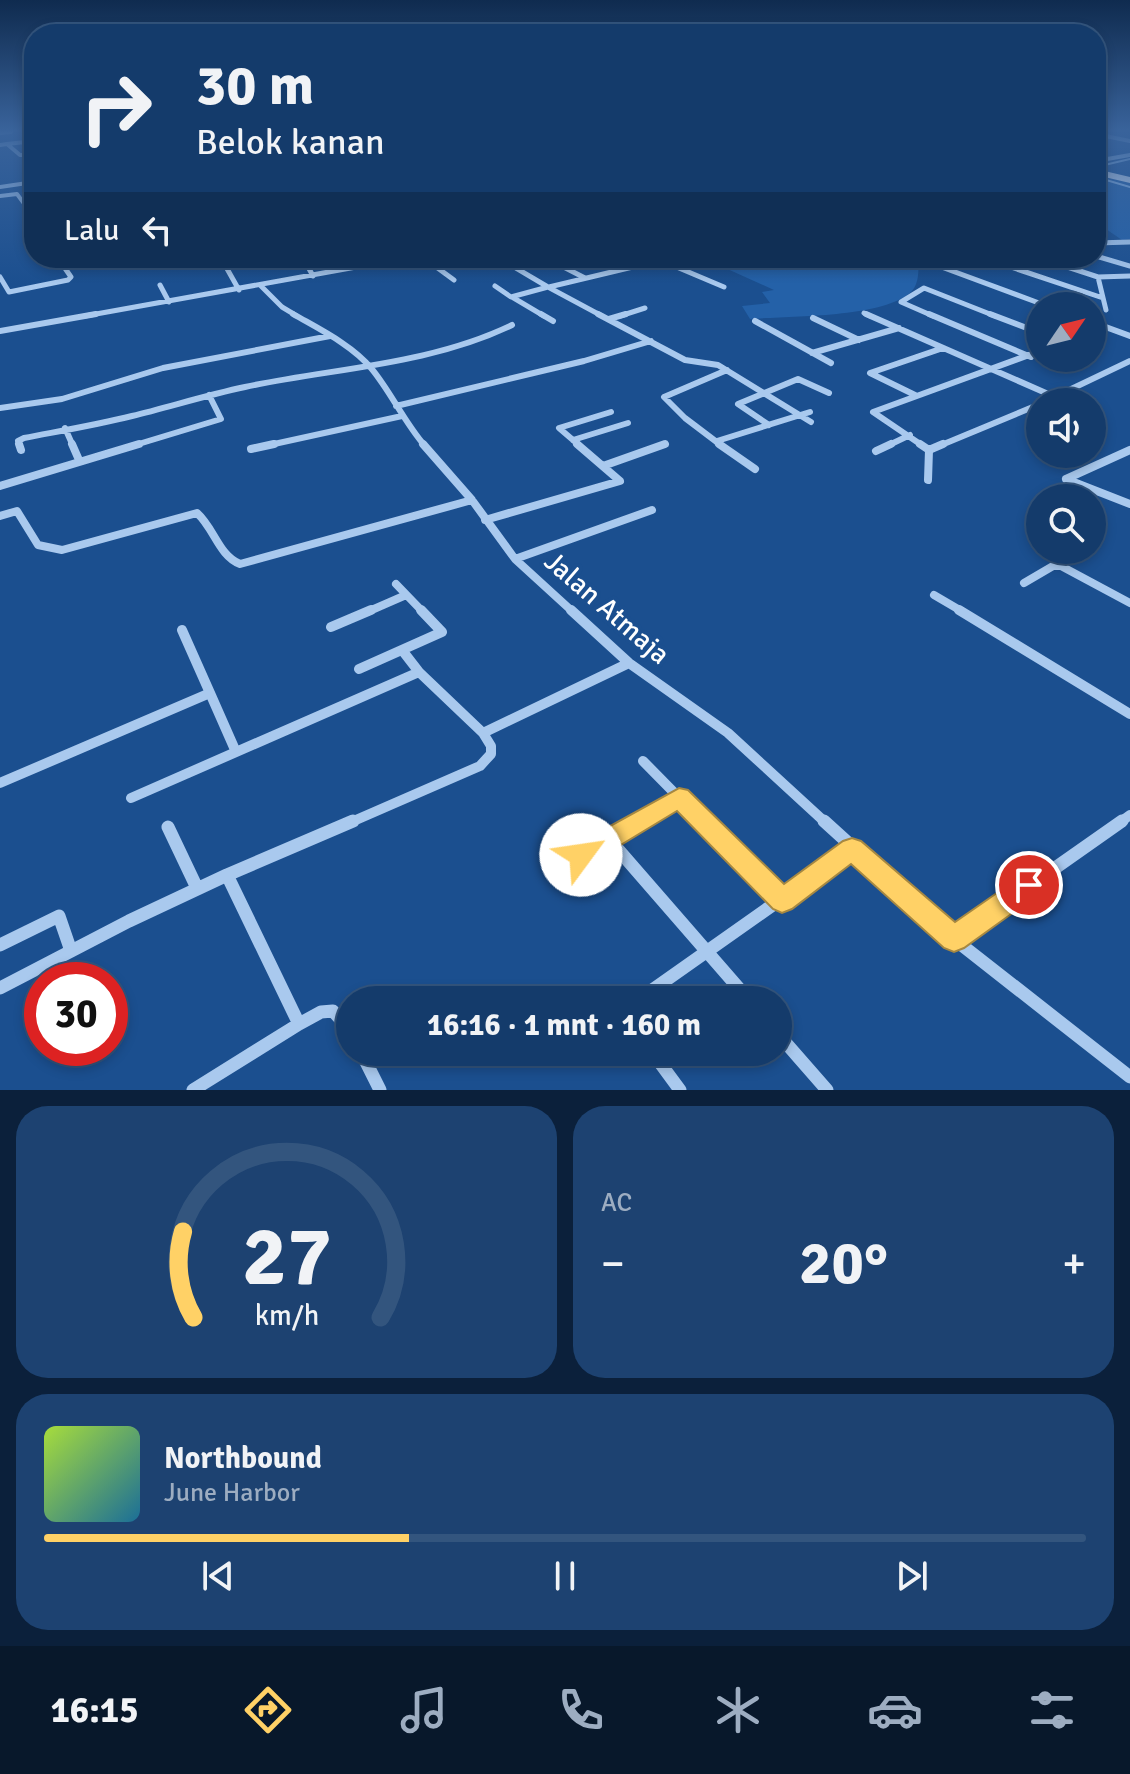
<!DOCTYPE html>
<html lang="id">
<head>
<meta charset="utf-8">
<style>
	:root { --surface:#143b6b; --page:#1d4271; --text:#f1f3f6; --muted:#9dadc1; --line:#33557e; --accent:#ffd166 }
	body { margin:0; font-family:Signika,sans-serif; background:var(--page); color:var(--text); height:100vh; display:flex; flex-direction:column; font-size:30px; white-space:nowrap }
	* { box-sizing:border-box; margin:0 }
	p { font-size:26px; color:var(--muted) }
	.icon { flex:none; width:44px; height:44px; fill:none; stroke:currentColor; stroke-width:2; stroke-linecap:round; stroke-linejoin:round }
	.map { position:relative; height:1090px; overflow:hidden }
	.panel { display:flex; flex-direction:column; gap:16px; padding:16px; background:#0b203b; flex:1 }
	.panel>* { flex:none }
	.banner { position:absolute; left:24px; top:24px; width:1082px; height:244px; border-radius:32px; box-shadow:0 4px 12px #0003,0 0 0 2px var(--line); background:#143b6b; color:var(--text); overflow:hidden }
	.needle { width:52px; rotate:55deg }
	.buttons { position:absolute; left:1026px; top:292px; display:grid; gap:16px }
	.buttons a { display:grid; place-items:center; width:80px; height:80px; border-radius:50%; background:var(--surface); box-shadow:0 4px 12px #0003,0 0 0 2px var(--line); font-size:40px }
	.speed { position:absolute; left:24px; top:962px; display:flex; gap:16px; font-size:40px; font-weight:700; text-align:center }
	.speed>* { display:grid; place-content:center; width:104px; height:104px; border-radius:50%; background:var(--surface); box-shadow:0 4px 12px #0003,0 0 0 2px var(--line); line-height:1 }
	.speed .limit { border:12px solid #d22; background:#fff; color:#111 }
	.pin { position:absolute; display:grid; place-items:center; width:68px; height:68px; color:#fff; margin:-34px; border:4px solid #fff; border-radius:50%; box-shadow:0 2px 8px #0007 }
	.me { position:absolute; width:88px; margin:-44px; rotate:59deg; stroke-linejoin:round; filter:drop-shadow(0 0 6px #0008) }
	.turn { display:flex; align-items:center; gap:28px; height:168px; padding:0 40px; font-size:36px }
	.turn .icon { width:104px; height:104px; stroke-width:2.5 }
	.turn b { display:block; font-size:56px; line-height:68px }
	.then { display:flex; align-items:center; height:76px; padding:0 40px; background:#0003; gap:16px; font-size:30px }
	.big { font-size:60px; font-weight:700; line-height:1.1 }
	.panel .tile { flex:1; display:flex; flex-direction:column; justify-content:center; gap:12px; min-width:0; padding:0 28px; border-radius:32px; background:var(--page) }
	.panel .dial { align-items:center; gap:0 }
	.dial svg { height:208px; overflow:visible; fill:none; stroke:var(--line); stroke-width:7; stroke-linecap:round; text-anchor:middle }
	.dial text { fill:var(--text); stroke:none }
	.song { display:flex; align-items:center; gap:24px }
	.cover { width:96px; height:96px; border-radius:12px; background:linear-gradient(135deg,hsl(80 70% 55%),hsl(200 70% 35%)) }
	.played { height:8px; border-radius:4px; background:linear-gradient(90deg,var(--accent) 35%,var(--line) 35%) }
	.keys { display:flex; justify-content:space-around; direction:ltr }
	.heat { display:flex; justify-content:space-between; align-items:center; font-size:44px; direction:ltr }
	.panel .tiles { flex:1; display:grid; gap:16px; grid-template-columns:1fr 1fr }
	.tile:last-child { grid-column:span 2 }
	.trip { position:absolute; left:336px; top:986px; width:456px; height:80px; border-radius:40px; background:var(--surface); box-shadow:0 4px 12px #0003,0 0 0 2px var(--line); font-weight:700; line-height:80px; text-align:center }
	.tab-bar { display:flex; height:128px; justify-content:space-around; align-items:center; background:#08182b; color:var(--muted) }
	.tab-bar .icon { width:56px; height:56px }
	.tab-bar .selected { color:var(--accent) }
	.tab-bar b { font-size:36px; color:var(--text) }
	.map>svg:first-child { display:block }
</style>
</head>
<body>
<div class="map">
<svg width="1130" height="1090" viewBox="0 0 1130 1090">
	<rect width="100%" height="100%" fill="#1b4f8f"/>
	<path fill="#2461a8" d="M1096,174L1130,182V239L1122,240L1103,227L1096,228Z
		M703,258H919C918,270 920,284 910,293C880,318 789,316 750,319L742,306L770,303L762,292L774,290Z"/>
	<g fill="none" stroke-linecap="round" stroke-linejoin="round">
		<path stroke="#9cc4f0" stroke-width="2" d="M1096,167L1130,159
			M1096,177L1130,187"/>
		<path stroke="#a9c9ee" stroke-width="4" d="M0,133L11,132
			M1096,134L1130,141
			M7,144L34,141
			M0,145L7,144L20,155H34
			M1096,161L1130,155
			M0,187L34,182
			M0,196L17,194L31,213"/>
		<path stroke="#a9c9ee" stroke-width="5" d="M30,211L34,217
			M1096,243L1130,242
			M1096,256L1130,266
			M221,258L239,290
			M424,258L454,280
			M546,258L585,278
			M984,258L1103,298
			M1040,258L1098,277
			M660,260L724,287
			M928,262L1047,306
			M306,263L313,276
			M62,264L95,258
			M0,277L9,292L68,280L71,277L58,258
			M160,285L169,302
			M261,286L282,307L297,316
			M495,286L511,297L548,287L499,258
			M548,287L602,316
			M549,287L662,260
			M512,297L544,316
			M1106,310L1098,277L1130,276
			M864,313L870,316
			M85,316L406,258
			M620,316L645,308
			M933,316L901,302L924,288L995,316"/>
		<path stroke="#a9c9ee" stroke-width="6" d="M293,314C319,329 352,345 371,368C391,392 404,422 425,446
			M541,314L553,321
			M598,314L685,360L718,365L811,422
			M866,314L1055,397
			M929,314L1031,357
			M990,314L1040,333
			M813,318L859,340
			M609,319L626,314
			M755,321L831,363
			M1092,322L1130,336
			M0,331L96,314
			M812,353L899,328
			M915,395L870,373L943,348
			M1044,402L1130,361
			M396,406L584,361L651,341
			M0,408L62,399L163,368L330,336
			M769,425L738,404L798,379L829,393
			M65,428L73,446
			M573,440L628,423
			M717,441L810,412
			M20,446L18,441L24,438C60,431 96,425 132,416C169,407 207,395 245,387C334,368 429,365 512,325
			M132,446L221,419L209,395
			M265,446L402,416
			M580,446L559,428L611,412
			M659,446L665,444
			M722,446L685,418L664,397L727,370
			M887,446L910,435
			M923,446L873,412L1040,351
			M939,446L1040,404"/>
		<path stroke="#a9c9ee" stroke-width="8" d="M19,444L21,450
			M72,444L79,460
			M423,444L472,500L515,559L573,612
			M719,444L755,469
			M920,444L929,450
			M251,449L274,444
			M929,450L943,444
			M876,451L891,444
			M603,466L665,444
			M1066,479L1130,450
			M1066,479L1130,504
			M928,480L929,450
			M0,486L139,444
			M0,516L17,511L38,545L62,550L197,513C214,528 219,556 240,564L472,500
			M485,520L620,481L577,444
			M515,559L652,510
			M1024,583L1053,566H1061L1130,603
			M396,584L423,612
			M934,595L963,612
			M367,612L406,595"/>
		<path stroke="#a9c9ee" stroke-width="10" d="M571,610L629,663L728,733L826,823
			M959,610L1130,714
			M331,627L371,610
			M182,630L210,693
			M402,650L419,672
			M359,669L442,632L421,610
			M643,761L704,823
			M0,783L210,693L236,752
			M131,798L419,672L483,733L629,663
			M349,823L480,766L491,754V746L483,733
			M636,823L679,797
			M1119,823L1130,815"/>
		<path stroke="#a9c9ee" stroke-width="13" d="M640,821L609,839L749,1000
			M702,821L782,901
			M824,821L954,939L1130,1077
			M168,827L197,888
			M581,855L609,839
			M954,939L1122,821
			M0,945L59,916L71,951
			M0,988L129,921L227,875
			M638,1000L852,849
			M299,1024L321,1012L333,1011L350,1030
			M778,1034L827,1090
			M361,1052L380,1090
			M652,1052L680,1090
			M193,1090L299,1024L227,875L353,821"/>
		<path fill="#f0f6ff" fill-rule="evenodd" d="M1096,169L1130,177V183L1096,175Z"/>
	</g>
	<linearGradient id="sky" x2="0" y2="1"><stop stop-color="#0f2b4f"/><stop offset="0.46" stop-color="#39639b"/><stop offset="1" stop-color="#39639b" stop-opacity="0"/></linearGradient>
	<rect width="1130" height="284" fill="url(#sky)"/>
	<path fill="#ffd166" stroke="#a68842" stroke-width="2" d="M679,788L688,790L784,884L843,841L852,838L861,841L955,922L1020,877L1029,874L1039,877L1043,885L1039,894L964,948L954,952L944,948L851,864L792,909L782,913L773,909L677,811L591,863L581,866L572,863L568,855L572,847Z"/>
	<g text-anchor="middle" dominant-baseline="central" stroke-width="8" stroke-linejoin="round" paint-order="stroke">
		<g font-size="28" fill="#fff" stroke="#1b4f8f">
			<text transform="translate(607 608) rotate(41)">Jalan Atmaja</text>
		</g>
	</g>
</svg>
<div class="buttons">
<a><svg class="needle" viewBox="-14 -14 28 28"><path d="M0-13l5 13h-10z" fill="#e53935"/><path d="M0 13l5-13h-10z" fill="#9dadc1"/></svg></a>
<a><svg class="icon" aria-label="sound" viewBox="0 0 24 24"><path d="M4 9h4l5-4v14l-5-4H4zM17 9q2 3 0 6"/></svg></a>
<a><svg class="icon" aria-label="search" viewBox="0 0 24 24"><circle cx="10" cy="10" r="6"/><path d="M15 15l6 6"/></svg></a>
</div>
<div class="speed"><div class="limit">30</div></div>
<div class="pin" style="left:1029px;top:885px;background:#d93025"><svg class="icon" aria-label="arrive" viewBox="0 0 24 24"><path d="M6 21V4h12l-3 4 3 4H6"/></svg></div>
<svg class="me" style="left:581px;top:855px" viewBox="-20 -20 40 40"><circle r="19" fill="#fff"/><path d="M0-13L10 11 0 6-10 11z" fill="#ffd166"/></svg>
<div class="trip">16:16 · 1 mnt · 160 m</div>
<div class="banner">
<div class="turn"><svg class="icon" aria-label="right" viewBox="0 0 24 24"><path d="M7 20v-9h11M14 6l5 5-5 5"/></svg><div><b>30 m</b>Belok kanan</div></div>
<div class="then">Lalu<svg class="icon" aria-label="left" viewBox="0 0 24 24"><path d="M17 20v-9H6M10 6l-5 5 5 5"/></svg></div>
</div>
</div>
<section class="panel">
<div class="tiles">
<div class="tile dial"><svg viewBox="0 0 100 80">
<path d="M14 69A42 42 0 1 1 86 69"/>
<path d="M14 69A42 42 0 0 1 10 36" stroke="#ffd166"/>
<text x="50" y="56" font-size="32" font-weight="700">27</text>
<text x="50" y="72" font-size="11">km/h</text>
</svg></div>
<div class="tile"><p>AC</p>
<div class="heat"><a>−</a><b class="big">20°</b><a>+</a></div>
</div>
<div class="tile">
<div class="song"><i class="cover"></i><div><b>Northbound</b><p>June Harbor</p></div></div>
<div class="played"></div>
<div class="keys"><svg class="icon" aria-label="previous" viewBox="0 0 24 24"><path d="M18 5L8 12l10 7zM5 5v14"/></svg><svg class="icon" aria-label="pause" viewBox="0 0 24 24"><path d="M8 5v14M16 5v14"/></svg><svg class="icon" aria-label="next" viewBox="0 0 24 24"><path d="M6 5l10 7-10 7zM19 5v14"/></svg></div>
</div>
</div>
</section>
<nav class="tab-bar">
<b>16:15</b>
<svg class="icon selected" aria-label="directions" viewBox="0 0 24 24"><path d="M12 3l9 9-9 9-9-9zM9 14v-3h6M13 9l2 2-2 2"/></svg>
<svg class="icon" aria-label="music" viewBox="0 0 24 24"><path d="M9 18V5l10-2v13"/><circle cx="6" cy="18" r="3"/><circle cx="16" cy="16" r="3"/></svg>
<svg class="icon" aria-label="phone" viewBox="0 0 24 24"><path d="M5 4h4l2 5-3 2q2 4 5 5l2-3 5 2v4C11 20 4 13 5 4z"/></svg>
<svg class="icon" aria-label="climate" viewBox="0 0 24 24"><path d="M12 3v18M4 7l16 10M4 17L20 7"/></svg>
<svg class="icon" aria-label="car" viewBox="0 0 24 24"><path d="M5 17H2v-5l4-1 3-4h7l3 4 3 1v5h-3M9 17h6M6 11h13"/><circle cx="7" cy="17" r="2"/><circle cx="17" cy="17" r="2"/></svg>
<svg class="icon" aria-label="filters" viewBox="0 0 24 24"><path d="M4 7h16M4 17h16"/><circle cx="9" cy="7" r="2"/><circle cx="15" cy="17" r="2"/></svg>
</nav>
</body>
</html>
